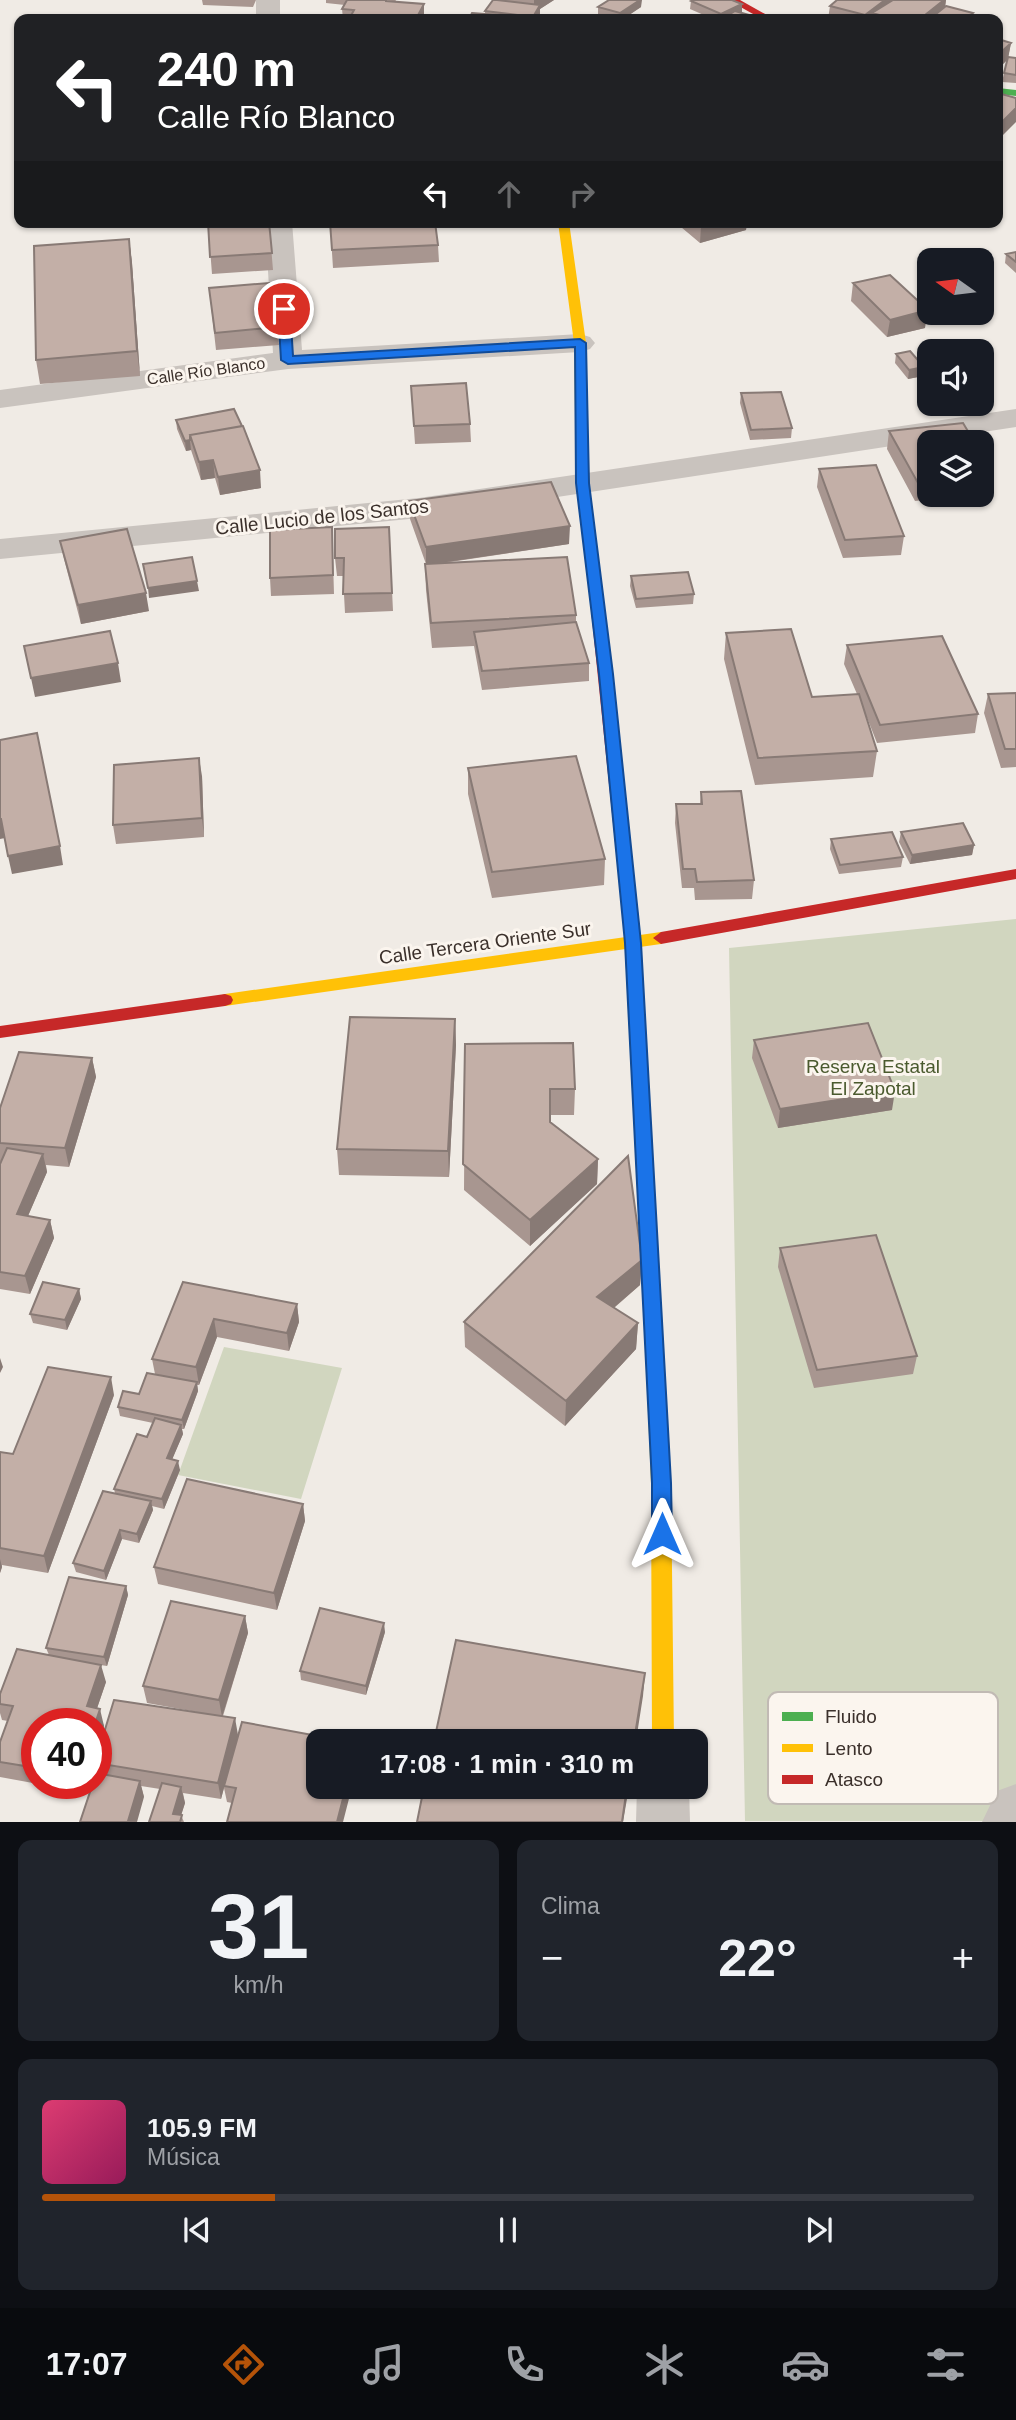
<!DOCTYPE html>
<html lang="es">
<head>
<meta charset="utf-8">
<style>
	:root { --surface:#171b24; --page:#20242c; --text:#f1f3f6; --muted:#9ea1a6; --line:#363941; --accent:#b45309 }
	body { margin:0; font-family:Arial,sans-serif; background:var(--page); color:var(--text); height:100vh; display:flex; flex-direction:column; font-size:26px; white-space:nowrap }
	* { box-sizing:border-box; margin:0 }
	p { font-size:23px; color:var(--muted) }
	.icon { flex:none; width:38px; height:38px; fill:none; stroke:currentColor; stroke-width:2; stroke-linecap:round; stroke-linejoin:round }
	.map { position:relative; height:1822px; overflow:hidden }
	.details { display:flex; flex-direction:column; gap:18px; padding:18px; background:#0d0f14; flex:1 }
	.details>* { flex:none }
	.banner { position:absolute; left:14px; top:14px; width:989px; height:214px; border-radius:14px; box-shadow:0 2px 5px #0004; background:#202124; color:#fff; overflow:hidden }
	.needle { width:46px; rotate:284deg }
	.fabs { position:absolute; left:917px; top:248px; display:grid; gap:14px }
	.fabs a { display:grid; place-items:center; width:77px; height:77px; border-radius:14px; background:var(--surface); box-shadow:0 2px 5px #0004; font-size:35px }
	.speed { position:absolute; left:21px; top:1708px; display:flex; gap:14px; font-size:35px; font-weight:700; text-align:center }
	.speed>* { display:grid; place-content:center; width:91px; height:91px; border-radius:50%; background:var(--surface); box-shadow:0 2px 5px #0004; line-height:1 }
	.speed .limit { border:10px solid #d22; background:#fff; color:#111 }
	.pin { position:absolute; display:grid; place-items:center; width:60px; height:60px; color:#fff; margin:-30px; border:4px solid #fff; border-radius:50%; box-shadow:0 2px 7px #0007 }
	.me { position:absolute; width:77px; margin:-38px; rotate:0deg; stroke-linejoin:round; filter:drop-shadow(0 0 5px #0008) }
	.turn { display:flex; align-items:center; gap:24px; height:147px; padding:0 28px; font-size:32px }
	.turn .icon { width:91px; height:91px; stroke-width:2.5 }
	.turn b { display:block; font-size:49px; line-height:60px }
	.lanes { display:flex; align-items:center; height:66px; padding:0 28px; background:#0003; justify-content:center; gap:35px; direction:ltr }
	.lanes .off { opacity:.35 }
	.big { font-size:52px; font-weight:700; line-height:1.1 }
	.details .tile { flex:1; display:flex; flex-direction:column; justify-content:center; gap:10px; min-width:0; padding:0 24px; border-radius:14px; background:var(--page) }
	.details .dial { align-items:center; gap:0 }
	.dial b { font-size:91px; line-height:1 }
	.song { display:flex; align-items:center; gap:21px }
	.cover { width:84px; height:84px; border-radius:10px; background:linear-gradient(135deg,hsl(340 70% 55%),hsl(330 70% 35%)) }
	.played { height:7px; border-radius:4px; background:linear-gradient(90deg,var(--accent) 25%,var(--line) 25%) }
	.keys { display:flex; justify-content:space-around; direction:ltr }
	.heat { display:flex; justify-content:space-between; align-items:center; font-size:38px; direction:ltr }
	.details .tiles { flex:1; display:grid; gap:18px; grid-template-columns:1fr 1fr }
	.tile:last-child { grid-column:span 2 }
	.trip { position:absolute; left:306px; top:1729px; width:402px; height:70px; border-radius:14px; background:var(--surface); box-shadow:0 2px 5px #0004; font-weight:700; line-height:70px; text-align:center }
	.tabs { display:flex; height:112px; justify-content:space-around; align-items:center; background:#090b0e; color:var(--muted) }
	.tabs .icon { width:49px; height:49px }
	.tabs .selected { color:var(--accent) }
	.tabs b { font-size:32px; color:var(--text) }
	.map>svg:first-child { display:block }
</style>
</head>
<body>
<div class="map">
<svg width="1016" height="1822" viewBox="0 0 1016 1822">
	<rect width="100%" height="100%" fill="#f0ebe5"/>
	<path fill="#d1d6bf" d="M1016,919V1821H745L729,948Z
		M224,1347L342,1368L301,1499L178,1475Z"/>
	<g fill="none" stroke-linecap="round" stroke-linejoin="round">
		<path fill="#c9c3be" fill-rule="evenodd" d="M256,0H280V19H256Z
			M265,222H292L302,350L580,334L590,337L595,343L590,349L580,352L288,369L0,408V390L273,353Z
			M1016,409V427L419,518L0,559V539L419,498Z
			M1016,1784V1822H982L997,1791Z
			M637,1787H689L690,1822H636Z"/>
		<path fill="#4caf50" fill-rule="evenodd" d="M998,88L1016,90V96L998,94Z
			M632,924L640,930L664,1366L662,1372L655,1374L648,1372L646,1366L624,930Z"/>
		<path fill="#ffc107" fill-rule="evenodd" d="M558,222H569L586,343L588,483L605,610L598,614L591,610L576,483L574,343Z
			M661,932L669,938L661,944L225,1006L219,1004L217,1000L219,996L225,994Z
			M655,1358L662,1360L664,1366L671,1483L674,1741H652L651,1483L646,1366L648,1360Z"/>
		<path fill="#c62828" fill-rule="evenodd" d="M728,0H740L774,19H762Z
			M598,606L605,610L640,930L632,936L624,930L591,610Z
			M1016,869V879L661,944L653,938L661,932Z
			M225,994L231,996L233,1000L231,1004L225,1006L0,1038V1026Z"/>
	</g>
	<path fill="#a89690" d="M202,0H256L253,7L203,5Z
		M326,0H396L395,2L424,19H343L342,9L345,5L326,3Z
		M503,0H554L540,9V14L537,19H469L485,14V11Z
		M837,0H946L945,7L973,13L972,19H828L830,6Z
		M691,1L742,4V13L763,19H713L690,9Z
		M598,7H641L623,19H611L598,15Z
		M1011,43L1008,57L1016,58V83L1002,82L1007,60L998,69Z
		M208,222H269L273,270L212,274Z
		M330,222L438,245L439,262L333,268Z
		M675,222H747L746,230L700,243Z
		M129,239L132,263L140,376L40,384L36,360Z
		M1016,252V273L1005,263L1006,254Z
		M853,283L925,328L887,337L851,301Z
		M209,288L277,327L279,345L216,350Z
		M896,354L923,376L908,379L895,363Z
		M411,386L470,424L471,442L415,444Z
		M741,393L792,428L791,438L750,440L740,403Z
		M176,420L261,488L220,495L215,478L201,480L191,450L186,451L177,429Z
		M889,431L929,443V495H953V497L915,501L887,449Z
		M819,469L904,536L901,555L843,558L817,487Z
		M409,501L569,544L437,564L576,615V622L589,663V681L482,690L474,646L432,648L426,590L425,564H426L410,519Z
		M332,527L334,594L271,596L270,578Z
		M389,527L393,611L345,613L343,576H337L335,558Z
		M60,541L149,611L81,624L64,559Z
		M631,576L694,594L693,604L636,608L630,586Z
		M726,633L812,697L857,694L844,664L847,645L978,714L975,733L877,743L866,715L877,751L873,777L755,785L724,659Z
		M1016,693V767L1001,768L984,713L988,694Z
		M468,768L605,859L604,885L492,898L468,794Z
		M202,776L204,837L116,844L113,825Z
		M701,792L754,880L752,899L695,900L694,888H682L675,823L676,804H700Z
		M901,832L974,845L972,855L910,864L899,842Z
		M831,839L903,857L901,867L839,874L830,849Z
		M455,1019L456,1045L449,1177L339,1175L337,1149Z
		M754,1040L892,1110L778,1128L752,1058Z
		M465,1044L575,1089L574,1115H550V1122L598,1159L597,1184L530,1246L464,1190Z
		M92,1058L96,1077L69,1167L46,1165L47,1172L28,1216L50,1220L54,1238L30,1294L0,1289V1164L1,1161H0V1108Z
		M780,1248L917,1356L913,1374L814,1388L778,1267Z
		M642,1260L640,1285L614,1308L638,1323L636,1349L565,1426L465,1347L464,1322Z
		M183,1282L297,1304L299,1322L289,1351L217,1337L199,1385H197L198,1391L184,1429H182L183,1434L172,1459L180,1470L164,1509L152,1506L153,1510L139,1543L122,1539L106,1580L76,1572L73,1563L115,1493L114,1489L147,1437L153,1423L120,1416L118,1407L139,1394L155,1374L152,1359Z
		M79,1289L81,1299L67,1330L33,1323L30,1314Z
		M114,1395L48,1573L2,1565V1567L0,1573V1452L13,1454Z
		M303,1504L305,1521L277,1610L158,1584L154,1567Z
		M126,1586L128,1595L107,1666L87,1663L106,1682L97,1708L104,1726L96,1750V1724H37V1783H85L82,1792L0,1777V1742L8,1721L2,1720L0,1713V1694L49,1655L46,1648Z
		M245,1616L248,1633L223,1716L238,1735L345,1741L232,1803L227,1802L224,1788L221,1799L183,1793L185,1803L181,1815L184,1822H149L160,1789L141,1786L144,1797L98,1773L96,1767V1759L202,1713L147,1703L143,1686Z
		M385,1632L366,1695L301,1680L300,1671Z"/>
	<path fill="#887a75" d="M534,0H554L540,9V14L537,19H533L534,13Z
		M640,0H642L641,7L623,19H619L620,13Z
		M885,0H893L872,13V19H865V15Z
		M944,0H946L944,14L931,19H920Z
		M424,4V19H416Z
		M742,4V13L727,19H720L721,14Z
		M1011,43L1008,59L998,69V55Z
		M1016,108V122L998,140V126Z
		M713,222H747L746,230L700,243L701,226Z
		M129,239L132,263L140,376L137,351Z
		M928,310L925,328L887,337L890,320Z
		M924,367L923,376L908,379L909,370Z
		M190,440L191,450L186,451L185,441Z
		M213,460L215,478L201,480L199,462Z
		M260,470L261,488L220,495L218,477Z
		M570,526L569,544L426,565V547Z
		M197,581L199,591L149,598L148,588Z
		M146,593L149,611L81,624L78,605Z
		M118,663L121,682L35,697L31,678Z
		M199,758L202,776L204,837L202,818Z
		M0,819H1L5,838L0,839Z
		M974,845L972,855L910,864L912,855Z
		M60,846L63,865L12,874L8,856Z
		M455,1019L456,1045L449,1177L448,1151Z
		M92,1058L96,1077L69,1167L65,1148Z
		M895,1091L892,1110L778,1128L780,1109Z
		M43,1154L47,1172L21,1232L17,1214Z
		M598,1159L597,1184L530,1246V1220Z
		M50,1220L54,1238L30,1294L25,1276Z
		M642,1260L640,1285L596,1323L597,1297Z
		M79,1289L81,1299L67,1330L65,1320Z
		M297,1304L299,1322L289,1351L287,1333Z
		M214,1319L217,1337L199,1385L196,1367Z
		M638,1323L636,1349L565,1426L566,1401Z
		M0,1358L3,1367L0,1373Z
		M111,1377L114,1395L48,1573L44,1556Z
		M197,1382L198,1391L184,1429L182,1420Z
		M181,1425L183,1434L169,1467L167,1458Z
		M178,1461L180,1470L164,1509L162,1499Z
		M151,1501L153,1510L139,1543L137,1534Z
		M303,1504L305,1521L277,1610L274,1593Z
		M120,1530L122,1539L106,1580L104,1571Z
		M0,1559L2,1567L0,1573Z
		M126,1586L128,1595L107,1666L104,1657Z
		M245,1616L248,1633L222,1717L219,1700Z
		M384,1623L385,1632L366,1695V1686Z
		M101,1665L106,1682L92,1723L87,1706Z
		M645,1673L643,1696L636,1741H634Z
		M100,1709L104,1726L96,1750V1724H95Z
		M235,1718L238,1735L221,1799L218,1783Z
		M140,1781L144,1797L137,1822H128Z
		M80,1783H85L82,1792Z
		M181,1787L185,1803L179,1822L173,1814Z
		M346,1787H352L343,1822H337Z
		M627,1787H629L623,1822H622Z"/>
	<path fill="#c3afa7" stroke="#887a75" stroke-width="2" d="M347,0H386V1L424,4L416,19H349L354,10L342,9Z
		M493,0H497L540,5L533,17L485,11Z
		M609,0H640L620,13L598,7Z
		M693,0H732L742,4L721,14L691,1Z
		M837,0H885L865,15L830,6Z
		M893,0H944L920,19H894L872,13Z
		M946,6L973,13L966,19L953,17L951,19L931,18Z
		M735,11L763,19H722Z
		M472,13L510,16L508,19H469Z
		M430,15L467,17L466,19H429Z
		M998,39L1011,43L998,55Z
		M1008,57L1016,58V75L1004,73Z
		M998,93L1016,98V108L998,126Z
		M208,222H269L272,253L210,257Z
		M330,222H435L438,245L332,250Z
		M697,222H713L701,226Z
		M129,239L137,351L36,360L34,246Z
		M1016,252V262L1006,254Z
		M890,275L928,310L890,320L853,283Z
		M269,283L277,327L215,333L209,288Z
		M910,351L924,367L909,370L896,354Z
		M466,383L470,424L414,426L411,386Z
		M781,392L792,428L751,430L741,393Z
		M234,409L242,426L190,435V440L185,441L176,420Z
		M963,423L975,443H929V482L918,483L889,431Z
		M243,426L260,470L218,477L213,460L199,462L190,435Z
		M876,465L904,536L845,540L819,469Z
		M551,482L570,526L426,547L409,501Z
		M332,527L333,575L270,578V530Z
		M389,527L392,593L343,594L344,558H335V529Z
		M127,529L146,593L78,605L60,541Z
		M192,557L197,581L148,588L143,564Z
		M567,557L576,615L431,623L425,564Z
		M688,572L694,594L636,599L631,576Z
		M576,622L589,663L482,671L474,632Z
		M791,629L812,697L859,694L877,751L758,758L726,633Z
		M110,631L118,663L31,678L24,646Z
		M942,636L978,714L880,725L847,645Z
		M1016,693V749H1005L988,694Z
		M37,733L60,846L8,856L1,819H0V740Z
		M576,756L605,859L492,872L468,768Z
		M199,758L202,818L113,825L114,765Z
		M741,791L754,880L697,882L695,869H683L676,804H702L701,792Z
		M963,823L974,845L912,855L901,832Z
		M892,832L903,857L840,865L831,839Z
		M350,1017L455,1019L448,1151L337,1149Z
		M868,1023L895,1091L780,1109L754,1040Z
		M573,1043L575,1089H550V1122L598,1159L530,1220L463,1164L465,1044Z
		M19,1052L92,1058L65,1148L0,1143V1108Z
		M7,1148L43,1154L17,1214L50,1220L25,1276L0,1272V1164Z
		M628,1156L642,1260L597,1297L638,1323L566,1401L464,1322Z
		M876,1235L917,1356L817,1370L780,1248Z
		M43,1282L79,1289L65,1320L30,1314Z
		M183,1282L297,1304L287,1333L214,1319L196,1367L152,1359Z
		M48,1367L111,1377L44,1556L0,1548V1452L13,1454Z
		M147,1373L197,1382L182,1420L118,1407L123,1391L139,1394Z
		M155,1418L181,1425L167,1458L178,1461L162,1499L114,1489L137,1434L147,1437Z
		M187,1479L303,1504L274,1593L154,1567Z
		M103,1491L151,1501L137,1534L120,1530L104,1571L73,1563Z
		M69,1577L126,1586L104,1657L46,1648Z
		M171,1601L245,1616L219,1700L143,1686Z
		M320,1608L384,1623L366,1686L300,1671Z
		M456,1640L645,1673L634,1741H434Z
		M17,1649L101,1665L87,1706L100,1709L95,1724H37V1768L0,1762V1742L13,1706L0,1704V1694Z
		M114,1700L235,1718L218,1783L96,1763V1759Z
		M242,1722L345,1741H318V1787H346L337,1822H227L236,1788L224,1786Z
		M96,1773L140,1781L128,1821L131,1822H80L93,1783H96Z
		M162,1783L181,1787L173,1814L182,1815L180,1822H149Z
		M424,1787H627L622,1822H417Z"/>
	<path fill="#1a73e8" stroke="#114b97" stroke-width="2" d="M284,305L290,309L293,356L580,339L586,343L589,483L613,674L641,943L671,1483L672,1534L669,1541L662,1543L655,1541L652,1534V1483L625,943L599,674L576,483L575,347L288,364L281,360L278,309Z"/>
	<g text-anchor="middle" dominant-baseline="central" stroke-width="6" stroke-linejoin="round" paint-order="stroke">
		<g font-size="16" fill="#3b302b" stroke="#fbf5ee">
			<text transform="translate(206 371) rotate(-8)">Calle Río Blanco</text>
		</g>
		<g font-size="19" fill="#3b302b" stroke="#fbf5ee">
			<text transform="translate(322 517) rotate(-6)">Calle Lucio de los Santos</text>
			<text transform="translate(485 943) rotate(-8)">Calle Tercera Oriente Sur</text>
		</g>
		<g font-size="19" fill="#4a5a2e" stroke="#fbf5ee">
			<text x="873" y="1066">Reserva Estatal<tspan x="873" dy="22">El Zapotal</tspan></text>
		</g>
	</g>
	<rect x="768" y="1692" width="230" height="112" rx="10" fill="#fbf5ee" stroke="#c1bab4" stroke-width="2"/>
	<rect x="782" y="1712" width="31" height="9" fill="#4caf50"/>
	<rect x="782" y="1744" width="31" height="8" fill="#ffc107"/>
	<rect x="782" y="1775" width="31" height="9" fill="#c62828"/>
	<g font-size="19" fill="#3b302b">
		<text x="825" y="1723">Fluido</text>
		<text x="825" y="1755">Lento</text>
		<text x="825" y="1786">Atasco</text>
	</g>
</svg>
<div class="fabs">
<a><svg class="needle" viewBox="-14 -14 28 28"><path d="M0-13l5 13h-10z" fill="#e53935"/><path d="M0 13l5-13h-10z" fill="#9ea1a6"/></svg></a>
<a><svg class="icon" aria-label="sound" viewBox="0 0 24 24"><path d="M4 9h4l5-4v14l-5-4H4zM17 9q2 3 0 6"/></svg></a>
<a><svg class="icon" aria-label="layers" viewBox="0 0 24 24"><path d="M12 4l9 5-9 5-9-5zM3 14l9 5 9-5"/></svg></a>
</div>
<div class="speed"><div class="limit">40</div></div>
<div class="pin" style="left:284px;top:309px;background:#d93025"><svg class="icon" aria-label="arrive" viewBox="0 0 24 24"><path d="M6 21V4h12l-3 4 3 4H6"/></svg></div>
<svg class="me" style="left:662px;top:1534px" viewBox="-20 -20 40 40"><path d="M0-17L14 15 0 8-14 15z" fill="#1a73e8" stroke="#fff" stroke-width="4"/></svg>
<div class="trip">17:08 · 1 min · 310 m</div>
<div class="banner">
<div class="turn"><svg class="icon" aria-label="left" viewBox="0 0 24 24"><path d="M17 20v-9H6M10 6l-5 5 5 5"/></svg><div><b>240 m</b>Calle Río Blanco</div></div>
<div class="lanes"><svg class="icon" aria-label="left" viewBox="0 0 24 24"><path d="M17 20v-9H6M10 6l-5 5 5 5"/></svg><svg class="icon off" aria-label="ahead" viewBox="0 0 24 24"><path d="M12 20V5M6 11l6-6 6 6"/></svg><svg class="icon off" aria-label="right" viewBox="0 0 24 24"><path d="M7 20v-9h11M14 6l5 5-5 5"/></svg></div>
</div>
</div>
<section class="details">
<div class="tiles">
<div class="tile dial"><b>31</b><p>km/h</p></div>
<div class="tile"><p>Clima</p>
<div class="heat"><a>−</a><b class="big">22°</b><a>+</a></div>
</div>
<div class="tile">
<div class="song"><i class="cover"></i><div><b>105.9 FM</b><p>Música</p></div></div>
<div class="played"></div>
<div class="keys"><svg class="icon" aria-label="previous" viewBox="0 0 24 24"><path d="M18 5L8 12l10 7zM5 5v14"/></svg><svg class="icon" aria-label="pause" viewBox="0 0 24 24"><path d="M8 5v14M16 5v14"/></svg><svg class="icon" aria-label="next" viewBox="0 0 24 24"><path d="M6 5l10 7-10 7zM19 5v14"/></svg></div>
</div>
</div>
</section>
<nav class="tabs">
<b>17:07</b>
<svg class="icon selected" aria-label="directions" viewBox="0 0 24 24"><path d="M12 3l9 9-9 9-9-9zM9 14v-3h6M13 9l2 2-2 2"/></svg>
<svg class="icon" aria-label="music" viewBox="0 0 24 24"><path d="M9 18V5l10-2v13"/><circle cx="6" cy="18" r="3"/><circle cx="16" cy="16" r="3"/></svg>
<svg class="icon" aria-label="phone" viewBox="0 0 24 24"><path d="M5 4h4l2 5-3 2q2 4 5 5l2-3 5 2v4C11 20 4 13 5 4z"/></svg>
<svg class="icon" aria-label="climate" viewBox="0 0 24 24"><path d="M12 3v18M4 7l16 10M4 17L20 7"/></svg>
<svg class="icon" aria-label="car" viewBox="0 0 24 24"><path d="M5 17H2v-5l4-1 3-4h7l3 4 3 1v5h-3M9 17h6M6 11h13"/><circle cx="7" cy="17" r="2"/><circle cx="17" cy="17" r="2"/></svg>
<svg class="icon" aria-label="filters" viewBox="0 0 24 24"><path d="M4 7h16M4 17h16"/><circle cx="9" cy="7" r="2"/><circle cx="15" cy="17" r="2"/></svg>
</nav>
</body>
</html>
